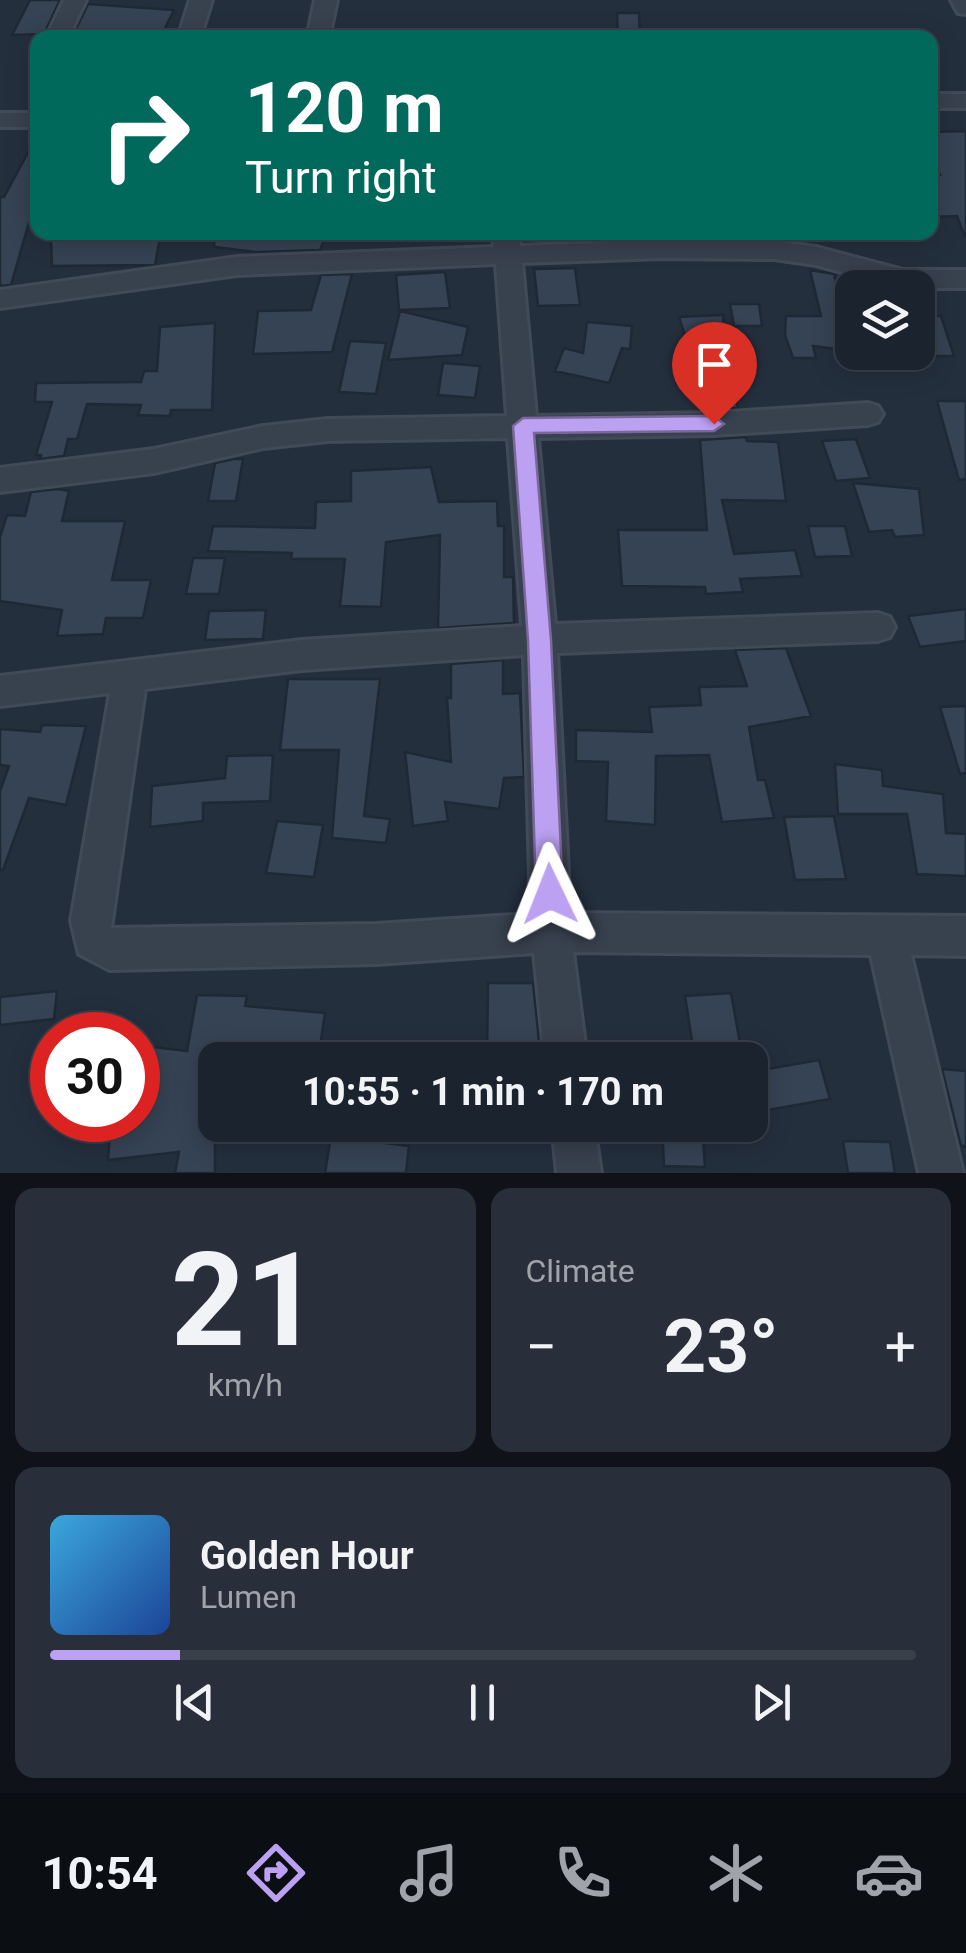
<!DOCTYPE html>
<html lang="en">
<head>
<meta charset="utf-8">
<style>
	:root { --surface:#1b232e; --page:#282f3a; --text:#f1f3f6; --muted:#a0a4aa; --line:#39404a; --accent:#bca0f2 }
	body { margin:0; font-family:Roboto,sans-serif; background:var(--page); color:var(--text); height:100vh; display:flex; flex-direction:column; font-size:38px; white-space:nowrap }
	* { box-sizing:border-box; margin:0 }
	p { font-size:32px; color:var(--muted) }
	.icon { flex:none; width:55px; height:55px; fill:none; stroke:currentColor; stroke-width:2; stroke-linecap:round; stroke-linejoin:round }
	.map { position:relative; height:1173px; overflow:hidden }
	.side { display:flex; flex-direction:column; gap:15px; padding:15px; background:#0f1319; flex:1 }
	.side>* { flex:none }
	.hud { position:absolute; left:30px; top:30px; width:908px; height:210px; border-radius:20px; box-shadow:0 5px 25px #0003,0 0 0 2px var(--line); background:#00695c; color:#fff; overflow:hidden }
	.controls { position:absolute; left:835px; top:270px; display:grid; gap:20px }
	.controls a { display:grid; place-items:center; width:100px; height:100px; border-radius:20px; background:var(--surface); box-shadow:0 5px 25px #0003,0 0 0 2px var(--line); font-size:50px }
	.speed { position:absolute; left:30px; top:1012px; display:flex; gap:20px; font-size:50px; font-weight:700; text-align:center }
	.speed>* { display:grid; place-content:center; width:130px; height:130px; border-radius:50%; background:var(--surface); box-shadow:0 5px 25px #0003,0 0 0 2px var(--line); line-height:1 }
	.speed .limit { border:15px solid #d22; background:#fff; color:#111 }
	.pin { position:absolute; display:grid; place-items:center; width:85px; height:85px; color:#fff; margin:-102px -42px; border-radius:50% 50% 50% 0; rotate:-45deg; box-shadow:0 0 10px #0007 }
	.pin .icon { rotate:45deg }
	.me { position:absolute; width:110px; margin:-55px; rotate:358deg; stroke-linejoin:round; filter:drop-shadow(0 0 8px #0008) }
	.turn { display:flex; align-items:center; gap:35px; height:210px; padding:0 50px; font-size:45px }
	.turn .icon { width:130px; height:130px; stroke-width:2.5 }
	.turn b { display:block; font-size:70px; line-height:85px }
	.big { font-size:75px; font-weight:700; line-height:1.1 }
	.side .tile { flex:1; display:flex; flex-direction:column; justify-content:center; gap:15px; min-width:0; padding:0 35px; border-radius:20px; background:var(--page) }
	.side .dial { align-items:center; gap:0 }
	.dial b { font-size:130px; line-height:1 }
	.song { display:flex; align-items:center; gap:30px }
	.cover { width:120px; height:120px; border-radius:15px; background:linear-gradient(135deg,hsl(200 70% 55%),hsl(220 70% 35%)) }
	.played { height:10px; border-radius:5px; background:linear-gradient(90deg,var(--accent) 15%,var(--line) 15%) }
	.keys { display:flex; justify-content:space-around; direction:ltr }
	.heat { display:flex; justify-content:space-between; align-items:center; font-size:55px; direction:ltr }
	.side .tiles { flex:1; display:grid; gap:15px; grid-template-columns:1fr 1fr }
	.tile:last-child { grid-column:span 2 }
	.trip { position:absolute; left:198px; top:1042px; width:570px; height:100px; border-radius:20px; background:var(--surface); box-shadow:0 5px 25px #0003,0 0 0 2px var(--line); font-weight:700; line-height:100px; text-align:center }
	.tab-bar { display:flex; height:160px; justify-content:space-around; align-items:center; background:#0b0e12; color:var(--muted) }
	.tab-bar .icon { width:70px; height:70px }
	.tab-bar .on { color:var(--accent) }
	.tab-bar b { font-size:45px; color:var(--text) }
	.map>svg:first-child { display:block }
</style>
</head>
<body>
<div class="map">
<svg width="966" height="1173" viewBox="0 0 966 1173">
	<rect width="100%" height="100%" fill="#242f3e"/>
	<path fill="#364354" stroke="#1f2835" stroke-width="2.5" d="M30,0H60L44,34L12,35Z
		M88,4L174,10L160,38H84L86,33H74Z
		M617,13H639L640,38H618Z
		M966,131V237H965L957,216L930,217V176L940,175L930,151V132Z
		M38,134V191L11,285L0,286V197H4Z
		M161,232L155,265L52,266L51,237Z
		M215,232H304L326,236L320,250L257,252L214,247Z
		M575,268L580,305L538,306L534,269Z
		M810,270L834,274L852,351L813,346L816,358H793L785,335L786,316H821Z
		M445,272L450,308L399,310L396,275Z
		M352,274L332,352L253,354L258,311L311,310L321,275Z
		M730,304H759L762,326H734Z
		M400,311L468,327L462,355L388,360Z
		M723,315L729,392H734L738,408L705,409L701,390H695L693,361L679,317Z
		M918,316H941L954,356H918Z
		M587,322L632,326L630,349L622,348L609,383L555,371L564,348L583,353Z
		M215,323L212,410H171L170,416L138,415L141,405L87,404L77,439H68L64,456L40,459L41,455H36L52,402H35L36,383L141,382L144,371H157L160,327Z
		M350,341L386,343L376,394L339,392Z
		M443,363L480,366L475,398L438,395Z
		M937,401H966V479L959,480Z
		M746,437L747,441L778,442L786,501L722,500L734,554L795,550L802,576L740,579L743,592L706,594L705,587L622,586L618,530H707L700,440Z
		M856,439L870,478L836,481L822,441Z
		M234,459H243L236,501H208L215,463Z
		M431,467L439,502L497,501L498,526H504V577H513L514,623L438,628L440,535L386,542L381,607L340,606L345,559H291L292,553L208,551L213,526L315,528L316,502L351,501V471Z
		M853,483L919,489L924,535L895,537L892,530L869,532Z
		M58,489L69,491L62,521H125L112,580H151L143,618H106L103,634L57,636L62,610L0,601V537L7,515L25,516L31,492Z
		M808,526H845L852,556L815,557Z
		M193,558H225L219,594H186Z
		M966,609V641L920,647L908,616Z
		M266,610L263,639L205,640L209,611Z
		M786,648L811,716L749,727L758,780H765L774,818L722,822L709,755L656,756L655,825L606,821L608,762L576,761V730L652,732L649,707L701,705L699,687L747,686L735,650Z
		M503,660V694L520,693L524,777L504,778L499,809L445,802L448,821L413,826L405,752L451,762L447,698H451V664Z
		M288,679H380L364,816L390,819L386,843L332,838L339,750H280Z
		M966,706V773L960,774L940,707Z
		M42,725L86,726L66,805L29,798L3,870H0V791L9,766L0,765V729L40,732Z
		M273,755L270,801L203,803V821L150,827L152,786L225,778L227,756Z
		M835,764L882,770L883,786L943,794L946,833L966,834V876L917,874L907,814H838Z
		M834,816L846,879L795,880L784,817Z
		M277,821L323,825L314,877L266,873Z
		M488,983H533L541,1060H487Z
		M57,991L54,1019L0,1025V997Z
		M731,993L743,1060H695L685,996Z
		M197,995L247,996L245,1006L325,1013L318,1060H215V1173H175L179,1152L108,1160L111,1120H138V1045L187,1051Z
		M819,1060L830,1099L750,1113V1072Z
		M942,1069L966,1071V1146H961Z
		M662,1125H685L686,1139L703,1140L705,1167L664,1166Z
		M331,1136L409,1146L406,1173H325Z
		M843,1141L890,1142L895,1173H848Z"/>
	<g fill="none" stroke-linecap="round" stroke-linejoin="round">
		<defs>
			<path id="minor" d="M64,0H86L68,38H46Z
				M190,0H212L200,38H178Z
				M315,0H337L329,38H307Z
				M951,0H966V14L958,13Z
				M930,94H966V108H930Z
				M0,113H38V127H0Z
				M493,232H519L520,246L662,240L774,241L816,247L903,270H966V288H901L816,265L774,259L662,258L522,263L536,416L714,413L868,403L878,406L883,414L878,422L868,425L714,435L538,438L555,624L878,613L890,617L895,627L890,637L878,641L557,653L570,913L966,916V956L911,955L963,1173H919L871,955L573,952L587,1060H545L534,953L376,964L110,970L79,954L71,921L110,693L0,706V676L302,640L522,626L508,438L328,441L263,448L154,473L0,492V468L154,449L263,426L328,419L507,416L496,264L237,275L0,308V290L237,257L494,247ZM524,655L531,914L376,924L111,928L145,689L302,670Z
				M552,1125H594L601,1173H557Z"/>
		</defs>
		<use href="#minor" stroke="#414a57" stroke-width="6"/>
		<use href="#minor" fill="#38414e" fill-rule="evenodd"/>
	</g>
	<path fill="#bca0f2" stroke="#7a689d" stroke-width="2.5" d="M714,416L724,424L714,431L534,433L551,640L563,894L559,904L550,908L540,904L536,894L528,640L513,426L523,418Z"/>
</svg>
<div class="controls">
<a><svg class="icon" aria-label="layers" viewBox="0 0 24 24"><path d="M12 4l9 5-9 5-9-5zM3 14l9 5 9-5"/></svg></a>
</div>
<div class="speed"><div class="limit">30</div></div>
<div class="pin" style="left:714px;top:424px;background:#d93025"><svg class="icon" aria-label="arrive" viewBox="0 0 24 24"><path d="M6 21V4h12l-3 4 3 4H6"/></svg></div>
<svg class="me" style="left:550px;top:894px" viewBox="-20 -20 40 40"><path d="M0-17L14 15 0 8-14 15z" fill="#bca0f2" stroke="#fff" stroke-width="4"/></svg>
<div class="trip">10:55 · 1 min · 170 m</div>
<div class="hud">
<div class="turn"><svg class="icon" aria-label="right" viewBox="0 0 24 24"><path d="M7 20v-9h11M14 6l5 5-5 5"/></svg><div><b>120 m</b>Turn right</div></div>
</div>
</div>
<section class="side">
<div class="tiles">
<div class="tile dial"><b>21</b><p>km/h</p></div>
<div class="tile"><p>Climate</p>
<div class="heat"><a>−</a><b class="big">23°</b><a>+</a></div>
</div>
<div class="tile">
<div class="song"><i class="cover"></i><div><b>Golden Hour</b><p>Lumen</p></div></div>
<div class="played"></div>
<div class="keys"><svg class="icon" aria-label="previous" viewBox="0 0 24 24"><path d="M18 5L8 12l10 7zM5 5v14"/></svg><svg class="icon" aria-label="pause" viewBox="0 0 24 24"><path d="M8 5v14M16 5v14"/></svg><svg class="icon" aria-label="next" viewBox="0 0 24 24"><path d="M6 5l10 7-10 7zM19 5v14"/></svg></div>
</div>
</div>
</section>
<nav class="tab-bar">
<b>10:54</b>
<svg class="icon on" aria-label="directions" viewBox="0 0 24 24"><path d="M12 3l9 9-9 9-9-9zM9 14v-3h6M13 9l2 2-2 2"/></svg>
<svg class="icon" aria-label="music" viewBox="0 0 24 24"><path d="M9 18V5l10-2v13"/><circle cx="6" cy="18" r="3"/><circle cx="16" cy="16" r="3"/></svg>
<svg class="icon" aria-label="phone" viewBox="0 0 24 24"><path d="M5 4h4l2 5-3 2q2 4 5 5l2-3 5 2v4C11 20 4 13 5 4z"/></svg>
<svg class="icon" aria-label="climate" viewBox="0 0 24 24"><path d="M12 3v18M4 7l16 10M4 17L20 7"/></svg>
<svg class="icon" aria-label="car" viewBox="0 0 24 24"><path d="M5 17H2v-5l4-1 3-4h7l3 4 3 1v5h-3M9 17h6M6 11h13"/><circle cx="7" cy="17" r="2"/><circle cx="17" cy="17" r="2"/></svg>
</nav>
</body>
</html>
